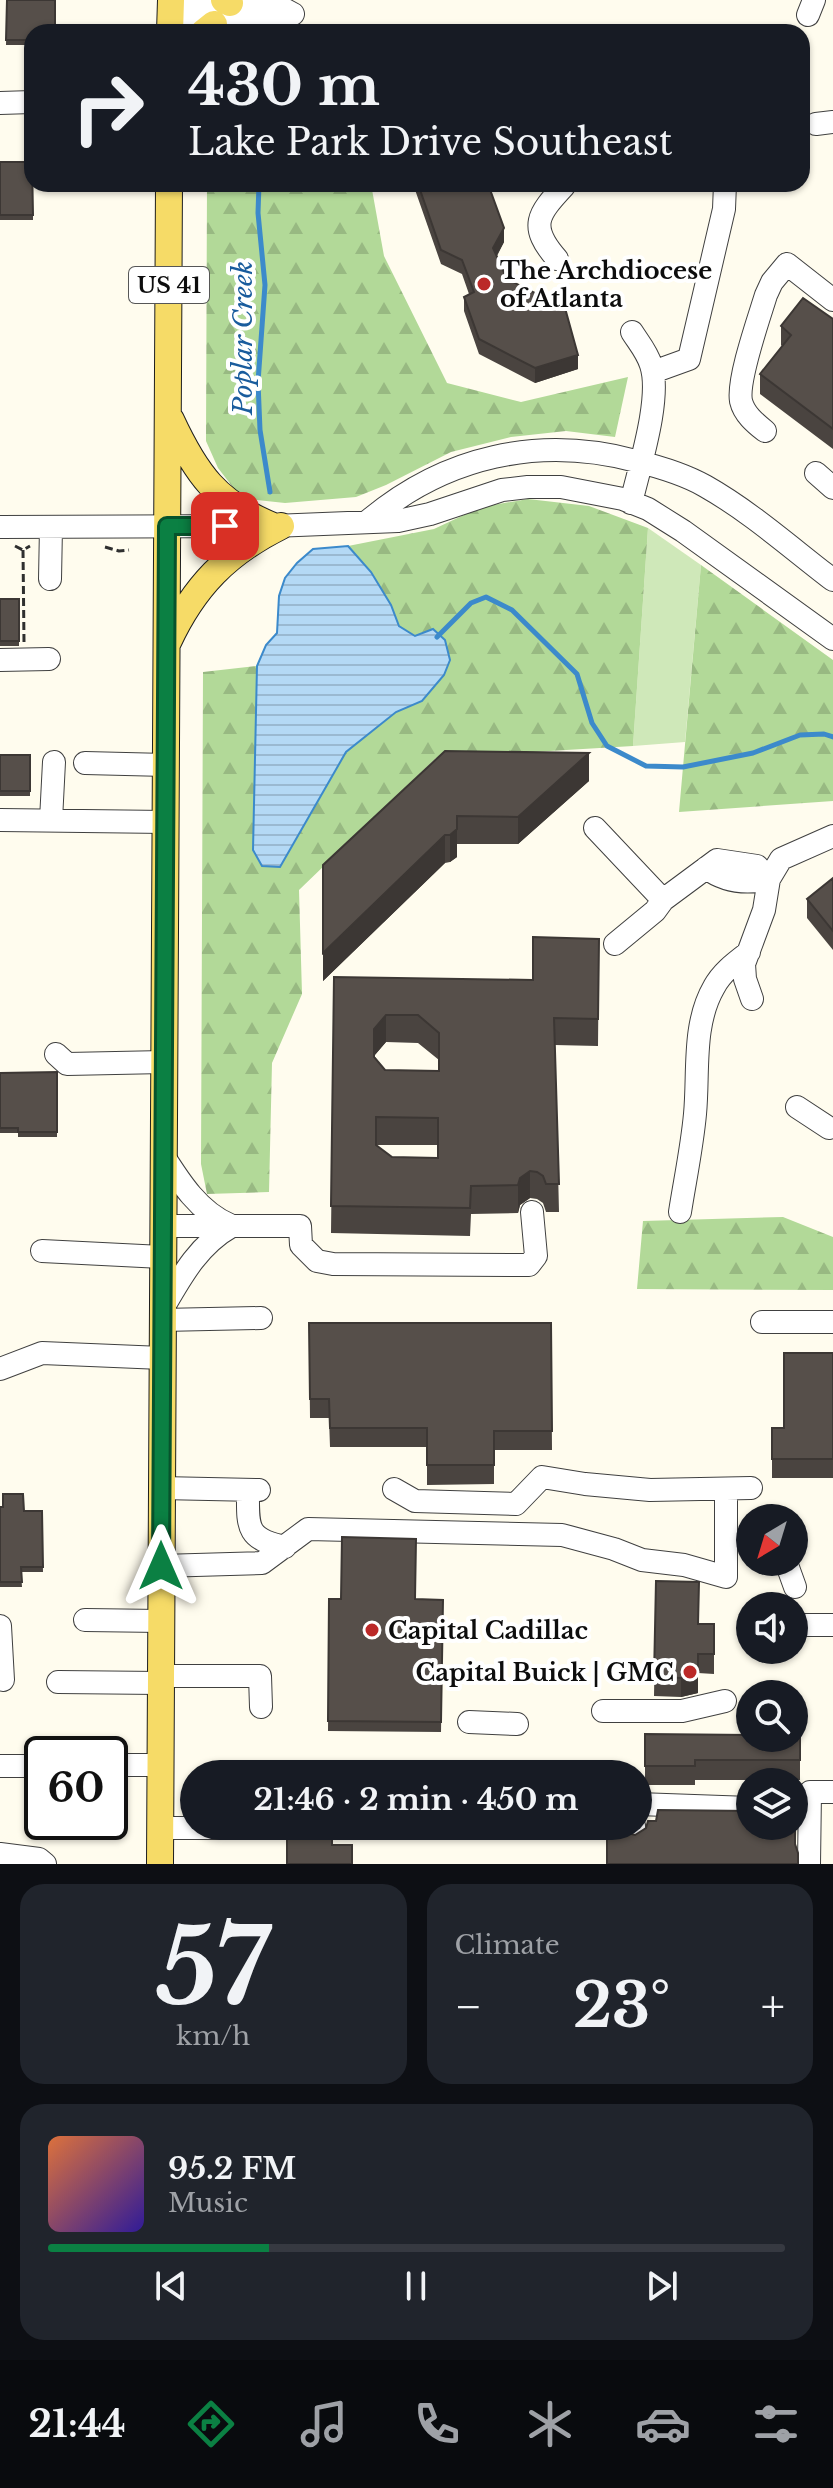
<!DOCTYPE html>
<html lang="en">
<head>
<meta charset="utf-8">
<style>
	:root { --surface:#171b24; --page:#20242c; --text:#f1f3f6; --muted:#9ea1a6; --line:#363941; --accent:#0b8043 }
	body { margin:0; font-family:"Libre Baskerville",serif; background:var(--page); color:var(--text); height:100vh; display:flex; flex-direction:column; font-size:30px; white-space:nowrap }
	* { box-sizing:border-box; margin:0 }
	p { font-size:26px; color:var(--muted) }
	.icon { flex:none; width:44px; height:44px; fill:none; stroke:currentColor; stroke-width:2; stroke-linecap:round; stroke-linejoin:round }
	.map { position:relative; height:1864px; overflow:hidden }
	.sheet { display:flex; flex-direction:column; gap:20px; padding:20px; background:#0d0f14; flex:1 }
	.sheet>* { flex:none }
	.guide { position:absolute; left:24px; top:24px; width:786px; height:168px; border-radius:24px; box-shadow:0 2px 6px #0004; background:#171b24; color:var(--text); overflow:hidden }
	.needle { width:52px; rotate:218deg }
	.fabs { position:absolute; left:736px; top:1504px; display:grid; gap:16px }
	.fabs a { display:grid; place-items:center; width:72px; height:72px; border-radius:50%; background:var(--surface); box-shadow:0 2px 6px #0004; font-size:40px }
	.speed { position:absolute; left:24px; top:1736px; display:flex; gap:16px; font-size:40px; font-weight:700; text-align:center }
	.speed>* { display:grid; place-content:center; width:104px; height:104px; border-radius:50%; background:var(--surface); box-shadow:0 2px 6px #0004; line-height:1 }
	.speed .limit { border:4px solid #111; border-radius:12px; background:#fff; color:#111 }
	.pin { position:absolute; display:grid; place-items:center; width:68px; height:68px; color:#fff; margin:-34px; border-radius:16px; box-shadow:0 4px 12px #0006 }
	.me { position:absolute; width:88px; margin:-44px; rotate:0deg; stroke-linejoin:round; filter:drop-shadow(0 0 6px #0008) }
	.turn { display:flex; align-items:center; gap:28px; height:168px; padding:0 32px; font-size:36px }
	.turn .icon { width:104px; height:104px; stroke-width:2.5 }
	.turn b { display:block; font-size:56px; line-height:68px }
	.big { font-size:60px; font-weight:800; line-height:1.1 }
	.sheet .tile { flex:1; display:flex; flex-direction:column; justify-content:center; gap:12px; min-width:0; padding:0 28px; border-radius:24px; background:var(--page) }
	.sheet .dial { align-items:center; gap:0 }
	.dial b { font-size:104px; line-height:1 }
	.song { display:flex; align-items:center; gap:24px }
	.cover { width:96px; height:96px; border-radius:12px; background:linear-gradient(135deg,hsl(20 70% 55%),hsl(250 70% 35%)) }
	.played { height:8px; border-radius:4px; background:linear-gradient(90deg,var(--accent) 30%,var(--line) 30%) }
	.keys { display:flex; justify-content:space-around; direction:ltr }
	.heat { display:flex; justify-content:space-between; align-items:center; font-size:44px; direction:ltr }
	.sheet .tiles { flex:1; display:grid; gap:20px; grid-template-columns:1fr 1fr }
	.tile:last-child { grid-column:span 2 }
	.trip { position:absolute; left:180px; top:1760px; width:472px; height:80px; border-radius:40px; background:var(--surface); box-shadow:0 2px 6px #0004; font-weight:800; line-height:80px; text-align:center }
	.dock { display:flex; height:128px; justify-content:space-around; align-items:center; background:#090b0e; color:var(--muted) }
	.dock .icon { width:56px; height:56px }
	.dock .active { color:var(--accent) }
	.dock b { font-size:36px; color:var(--text) }
	.map>svg:first-child { display:block }
</style>
</head>
<body>
<div class="map">
<svg width="833" height="1864" viewBox="0 0 833 1864">
	<defs>
		<pattern id="forest-firs" width="22" height="20" patternUnits="userSpaceOnUse" patternTransform="scale(2)"><rect width="22" height="20" fill="#b2d998"/><path d="M5 1l3.5 6h-7zM16 11l3.5 6h-7z" fill="#98b982"/></pattern>
		<pattern id="water-rules" width="6" height="5" patternUnits="userSpaceOnUse" patternTransform="scale(2)"><rect width="6" height="5" fill="#b4d9f5"/><path d="M0 2.5h6" fill="none" stroke="#9ab9d1"/></pattern>
	</defs>
	<rect width="100%" height="100%" fill="#fffcee"/>
	<path fill="#cfe8b9" d="M648,528L701,565L685,742L633,746Z"/>
	<path fill="url(#forest-firs)" d="M207,184H371L384,256L447,383L521,402L628,377L615,437L566,431L511,437L451,452L386,485L356,497L285,503L257,500L235,490L218,468L206,441Z
		M528,499L589,506L648,528L633,746L436,758L299,890L302,994L272,1063L269,1192L207,1194L201,1164L203,672L257,666L253,850L279,867L346,752L396,712L422,701L415,636L399,626L391,605L371,572L348,546L434,529L481,507Z
		M701,565L833,660V801L679,812Z
		M783,1217L833,1237V1290L637,1289L643,1221Z"/>
	<path fill="url(#water-rules)" stroke="#3c8acb" stroke-width="2" d="M348,546L371,572L391,605L399,626L415,636L433,629L445,640L450,660L444,675L422,701L396,712L346,752L280,867L262,866L253,850L257,666L266,645L277,633L279,596L285,578L297,563L313,549Z"/>
	<g fill="none" stroke-linecap="round" stroke-linejoin="round">
		<path stroke="#3c8acb" stroke-width="5" d="M259,184L258,213L265,285L258,382L260,430L270,492
			M437,637L471,603L486,597L512,610L577,674L592,723L607,746L646,766L683,767L753,753L800,735L824,734L833,737"/>
		<defs>
			<path id="minor" d="M171,3H273L293,14
				M808,15L814,0
				M170,23L274,25L293,14
				M0,103L32,102
				M816,124L833,122
				M557,259C528,226 538,214 564,186
				M653,372L689,359L724,209L725,184
				M765,431C755,423 744,414 741,401C737,380 759,318 766,295L772,282L787,264L833,300
				M816,473L833,488
				M631,503C639,468 662,398 651,365C647,352 639,343 632,332
				M368,521C445,456 539,435 636,461C660,467 684,474 705,486C751,512 791,548 833,580
				M0,527L273,526L398,521L430,514L502,490L528,487H561L623,499L648,509L683,531L833,639
				M50,579L51,527
				M0,660L49,659
				M85,763L166,765
				M0,820L166,822
				M51,820L54,762
				M595,828L663,900
				M706,868C725,882 747,884 769,879
				M615,944L655,911L663,900L717,860L757,866L769,879
				M752,999L745,979L744,964L764,910L769,879L781,859L833,836
				M56,1054L67,1064L164,1062
				M797,1107L829,1128
				M163,1155C180,1182 199,1212 230,1225
				M680,1212C685,1180 692,1147 695,1114C699,1073 692,1025 714,987C722,972 736,962 749,952
				M162,1226H300L301,1245L317,1261L333,1264L529,1265L536,1256L532,1212
				M42,1251L162,1257
				M162,1310C181,1277 198,1245 232,1226
				M162,1320L261,1318
				M762,1322H833
				M0,1369L42,1353L162,1358
				M161,1488L259,1490
				M394,1489L415,1501L516,1504L542,1477L585,1484L650,1490L751,1488
				M248,1490C248,1526 245,1539 285,1547
				M786,1562L795,1587
				M161,1566L262,1563L308,1529L562,1535L614,1549L642,1560L684,1565L726,1577V1489
				M85,1620L161,1621
				M794,1625H833
				M0,1626L3,1680L0,1679
				M160,1676H260L261,1707
				M58,1682L160,1683
				M603,1711H682L725,1701
				M469,1722L517,1724
				M110,1765H160
				M0,1766H42
				M638,1804L750,1808
				M160,1828H382
				M634,1840V1826
				M0,1854L39,1859L45,1864
				M809,1864L810,1792H833"/>
			<path id="major" d="M224,0L230,3
				M170,32L171,0
				M204,32L214,24
				M171,420C196,474 217,503 273,526
				M168,642C194,586 227,553 281,526
				M160,1864L169,184"/>
		</defs>
		<use href="#minor" stroke="#404040" stroke-width="24"/>
		<use href="#major" stroke="#1e1e1e" stroke-width="28"/>
		<path stroke="#2f2f2f" stroke-width="3" stroke-dasharray="8 4" stroke-linecap="butt" d="M15,546L23,550L30,546
			M105,547L119,551L129,550
			M23,550L24,642
			M200,557L201,548"/>
		<use href="#minor" stroke="#fff" stroke-width="22"/>
		<use href="#major" stroke="#f6db67" stroke-width="26"/>
	</g>
	<path fill="#4a4440" fill-rule="evenodd" d="M7,0L32,32V45H6Z
		M0,162L33,184V220H0Z
		M413,184H488L504,242L497,256L507,279L578,369L535,383L479,354L464,311V297L469,294L462,274L441,264Z
		M833,319V449L760,394V374L782,346L781,345V326Z
		M0,599H19V646H0Z
		M445,751L589,781L518,844H457V857L450,862L445,863L323,981V865Z
		M0,755H30V796H0Z
		M833,878V950L807,918V899Z
		M599,939L598,1046L555,1045L559,1212H546L543,1203L537,1199L530,1198L520,1205L518,1213L471,1214L470,1236L331,1233L334,977L533,980ZM386,1042L418,1043L439,1060V1071L385,1070L374,1056ZM376,1145H438V1158L392,1157Z
		M57,1072V1137H18V1133H0V1073Z
		M309,1323H551L552,1450H494V1484L427,1485V1447H330L329,1418H310Z
		M833,1353V1478H772V1428H784Z
		M0,1507L24,1511H42L43,1572H21L22,1587H0Z
		M656,1581L698,1624H714V1674L698,1673V1693L681,1697L654,1696Z
		M329,1599L443,1600L441,1732L328,1731Z
		M645,1734L800,1735V1780H695V1785H645Z"/>
	<path fill="#3c3734" d="M504,228V242L493,262V248Z
		M578,355V369L535,383V368Z
		M589,753V781L518,844V817Z
		M457,829V857L450,862V835Z
		M445,835V863L323,981V953Z
		M386,1015V1042L374,1056V1029Z
		M530,1171V1198L520,1205L518,1213V1185L520,1178Z
		M698,1654V1693L681,1697V1678Z"/>
	<path fill="#564f4a" stroke="#3c3734" stroke-width="2" fill-rule="evenodd" d="M7,0H55V32H32V40H6Z
		M0,162H32L33,215H0Z
		M418,184H488L504,228L493,248L507,279L565,308L578,355L535,368L479,339L464,297L474,292L462,260L441,250Z
		M803,298L833,319V429L760,374L791,335L781,326Z
		M0,599H19V641H0Z
		M445,751L589,753L518,817L457,816V829L450,835H445L323,953V865Z
		M0,755H30V791H0Z
		M833,878V931L807,899Z
		M533,937L599,939L598,1019L554,1018L559,1184H546L543,1176L537,1172L530,1171L520,1178L518,1185L471,1186L470,1208L331,1206L334,977L533,980ZM386,1015H418L439,1033V1071L385,1070L374,1057V1029ZM376,1117L438,1118V1158L392,1157L376,1145Z
		M57,1072V1132H18V1128H0V1073Z
		M309,1323H551L552,1431H494V1465H427V1428H330L329,1399H310Z
		M784,1353H833V1459H772V1428H784Z
		M3,1494H23L24,1511H42L43,1567H21L22,1582H0V1507H3Z
		M342,1537L416,1539L415,1599L443,1600L441,1722L328,1721L329,1599H341Z
		M656,1581L699,1582L698,1624H714V1654H698V1674L681,1678L654,1677Z
		M645,1734L750,1735V1738H794V1735H800V1760H695V1766H645Z
		M658,1810L750,1811V1826H794V1812H795V1844L798,1853V1864H607V1826H622V1828L628,1833L635,1835L646,1828L648,1821H656Z
		M287,1830H332V1845H352V1864H287Z"/>
	<g fill="none" stroke-linecap="round" stroke-linejoin="round">
		<defs>
			<path id="route" d="M161,1566L167,526H225"/>
		</defs>
		<use href="#route" stroke="#07532c" stroke-width="20"/>
		<use href="#route" stroke="#0b8043" stroke-width="14"/>
	</g>
	<g fill="#bb2928" stroke="#fff" stroke-width="3">
		<circle cx="484" cy="284" r="8"/>
		<circle cx="372" cy="1630" r="8"/>
		<circle cx="690" cy="1672" r="8"/>
	</g>
	<g text-anchor="middle" dominant-baseline="central" stroke-width="8" stroke-linejoin="round" paint-order="stroke">
		<rect fill="#fff" stroke="#565656" stroke-width="2" x="129" y="267" width="80" height="36" rx="6"/>
		<g font-size="22" font-weight="bold" fill="#0d0d0d">
			<text x="169" y="285">US 41</text>
		</g>
		<g font-size="24" font-weight="bold" fill="#0d0d0d" stroke="#fff" text-anchor="start">
			<text x="500" y="270">The Archdiocese<tspan x="500" dy="28">of Atlanta</tspan></text>
			<text x="388" y="1630">Capital Cadillac</text>
			<text x="674" y="1672" text-anchor="end">Capital Buick | GMC</text>
		</g>
		<g font-size="26" font-style="italic" fill="#195c9d" stroke="#fff">
			<text transform="translate(243 338) rotate(-90)">Poplar Creek</text>
		</g>
	</g>
</svg>
<div class="fabs">
<a><svg class="needle" viewBox="-14 -14 28 28"><path d="M0-13l5 13h-10z" fill="#e53935"/><path d="M0 13l5-13h-10z" fill="#9ea1a6"/></svg></a>
<a><svg class="icon" aria-label="sound" viewBox="0 0 24 24"><path d="M4 9h4l5-4v14l-5-4H4zM17 9q2 3 0 6"/></svg></a>
<a><svg class="icon" aria-label="search" viewBox="0 0 24 24"><circle cx="10" cy="10" r="6"/><path d="M15 15l6 6"/></svg></a>
<a><svg class="icon" aria-label="layers" viewBox="0 0 24 24"><path d="M12 4l9 5-9 5-9-5zM3 14l9 5 9-5"/></svg></a>
</div>
<div class="speed"><div class="limit">60</div></div>
<div class="pin" style="left:225px;top:526px;background:#d93025"><svg class="icon" aria-label="arrive" viewBox="0 0 24 24"><path d="M6 21V4h12l-3 4 3 4H6"/></svg></div>
<svg class="me" style="left:161px;top:1566px" viewBox="-20 -20 40 40"><path d="M0-17L14 15 0 8-14 15z" fill="#0b8043" stroke="#fff" stroke-width="4"/></svg>
<div class="trip">21:46 · 2 min · 450 m</div>
<div class="guide">
<div class="turn"><svg class="icon" aria-label="right" viewBox="0 0 24 24"><path d="M7 20v-9h11M14 6l5 5-5 5"/></svg><div><b>430 m</b>Lake Park Drive Southeast</div></div>
</div>
</div>
<section class="sheet">
<div class="tiles">
<div class="tile dial"><b>57</b><p>km/h</p></div>
<div class="tile"><p>Climate</p>
<div class="heat"><a>−</a><b class="big">23°</b><a>+</a></div>
</div>
<div class="tile">
<div class="song"><i class="cover"></i><div><b>95.2 FM</b><p>Music</p></div></div>
<div class="played"></div>
<div class="keys"><svg class="icon" aria-label="previous" viewBox="0 0 24 24"><path d="M18 5L8 12l10 7zM5 5v14"/></svg><svg class="icon" aria-label="pause" viewBox="0 0 24 24"><path d="M8 5v14M16 5v14"/></svg><svg class="icon" aria-label="next" viewBox="0 0 24 24"><path d="M6 5l10 7-10 7zM19 5v14"/></svg></div>
</div>
</div>
</section>
<nav class="dock">
<b>21:44</b>
<svg class="icon active" aria-label="directions" viewBox="0 0 24 24"><path d="M12 3l9 9-9 9-9-9zM9 14v-3h6M13 9l2 2-2 2"/></svg>
<svg class="icon" aria-label="music" viewBox="0 0 24 24"><path d="M9 18V5l10-2v13"/><circle cx="6" cy="18" r="3"/><circle cx="16" cy="16" r="3"/></svg>
<svg class="icon" aria-label="phone" viewBox="0 0 24 24"><path d="M5 4h4l2 5-3 2q2 4 5 5l2-3 5 2v4C11 20 4 13 5 4z"/></svg>
<svg class="icon" aria-label="climate" viewBox="0 0 24 24"><path d="M12 3v18M4 7l16 10M4 17L20 7"/></svg>
<svg class="icon" aria-label="car" viewBox="0 0 24 24"><path d="M5 17H2v-5l4-1 3-4h7l3 4 3 1v5h-3M9 17h6M6 11h13"/><circle cx="7" cy="17" r="2"/><circle cx="17" cy="17" r="2"/></svg>
<svg class="icon" aria-label="filters" viewBox="0 0 24 24"><path d="M4 7h16M4 17h16"/><circle cx="9" cy="7" r="2"/><circle cx="15" cy="17" r="2"/></svg>
</nav>
</body>
</html>
